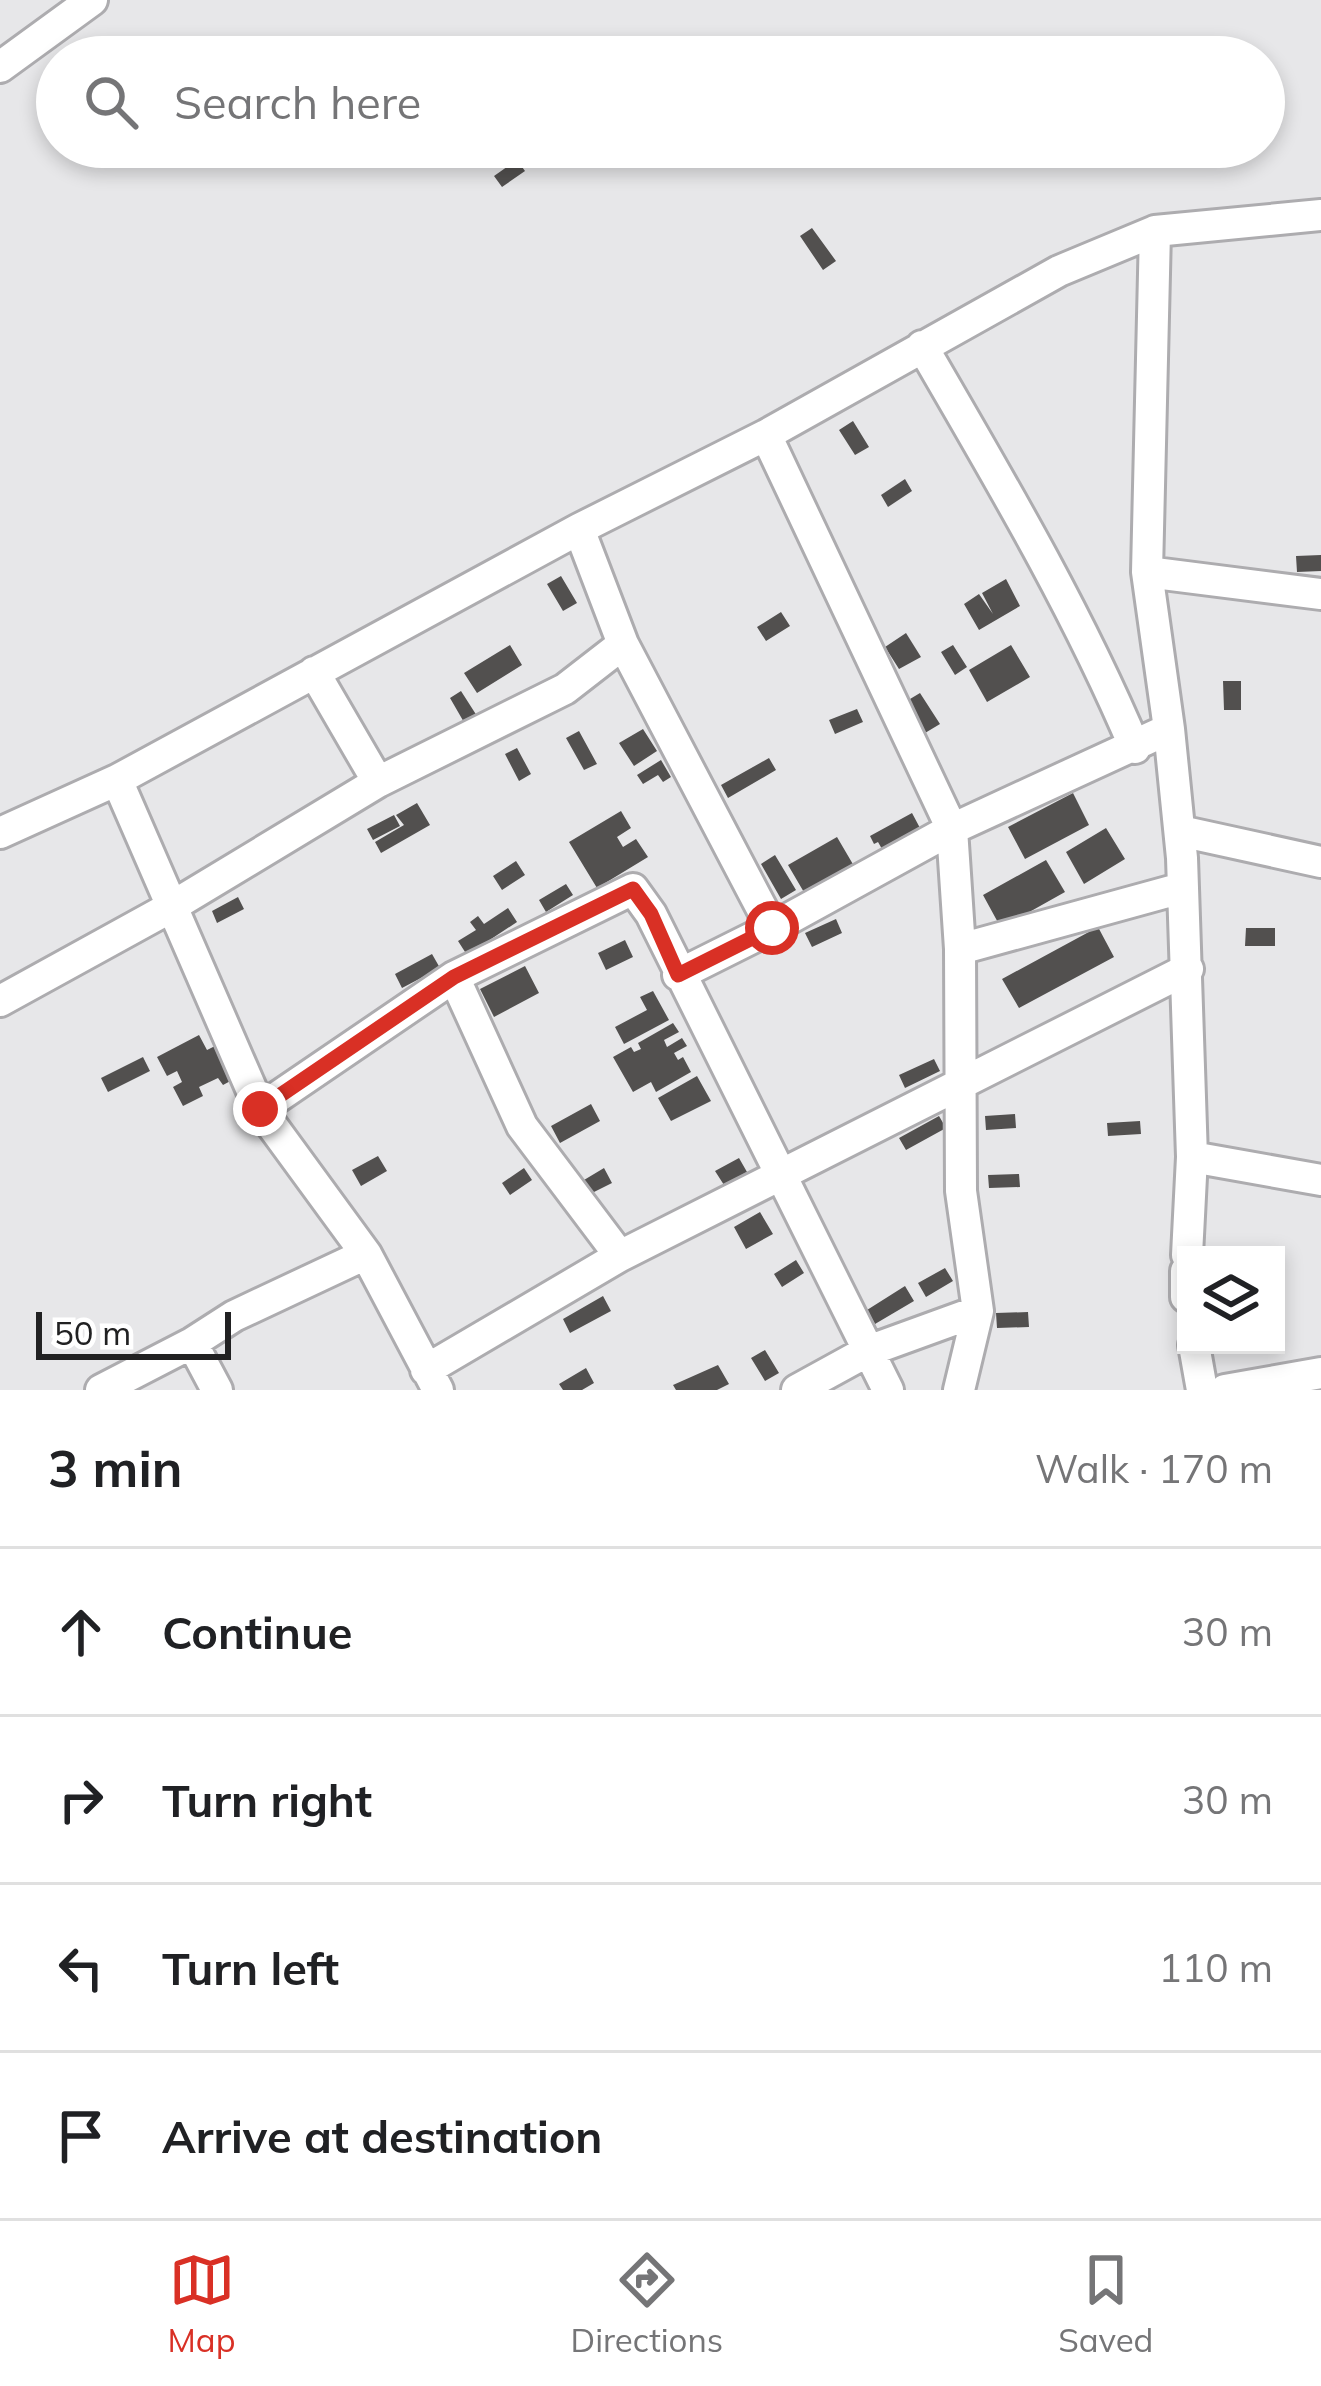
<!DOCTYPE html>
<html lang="en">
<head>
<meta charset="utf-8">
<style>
	body { margin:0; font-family:Mulish,sans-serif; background:#f2f2f2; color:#202124 }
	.controls { position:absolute; right:36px; bottom:36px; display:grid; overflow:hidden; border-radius:0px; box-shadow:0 6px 18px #0003 }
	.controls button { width:108px; height:108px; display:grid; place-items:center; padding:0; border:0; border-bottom:3px solid #e0e0e0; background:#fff; color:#202124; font:60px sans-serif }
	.scale { position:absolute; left:36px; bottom:30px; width:195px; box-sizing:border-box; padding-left:12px; border:6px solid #212122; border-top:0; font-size:33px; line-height:42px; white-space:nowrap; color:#212122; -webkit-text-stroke:9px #fff; paint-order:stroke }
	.stop { position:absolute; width:36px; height:36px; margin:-27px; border:9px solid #d93025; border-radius:50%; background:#fff }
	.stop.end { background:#d93025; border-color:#fff; box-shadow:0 3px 12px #0008 }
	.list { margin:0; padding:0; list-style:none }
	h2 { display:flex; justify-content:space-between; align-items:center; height:156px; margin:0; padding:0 48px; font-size:51px }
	h2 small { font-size:39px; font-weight:400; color:#757577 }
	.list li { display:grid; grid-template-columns:78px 1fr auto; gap:36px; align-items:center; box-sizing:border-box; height:168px; padding:0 48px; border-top:3px solid #e0e0e0 }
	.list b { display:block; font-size:45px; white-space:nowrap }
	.list em { font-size:39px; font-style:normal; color:#757577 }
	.icon { flex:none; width:66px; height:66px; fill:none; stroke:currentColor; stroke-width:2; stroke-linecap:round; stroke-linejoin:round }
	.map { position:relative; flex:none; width:1321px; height:1390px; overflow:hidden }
	.search { position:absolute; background:#fff; box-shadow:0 6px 18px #0003; left:36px; right:36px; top:36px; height:132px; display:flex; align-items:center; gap:30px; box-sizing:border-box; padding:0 42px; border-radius:66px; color:#757577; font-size:45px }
	.sheet { height:828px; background:#fff }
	nav { display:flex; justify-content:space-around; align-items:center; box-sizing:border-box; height:168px; border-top:3px solid #e0e0e0; background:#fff; font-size:33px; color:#757577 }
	nav a { display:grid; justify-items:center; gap:6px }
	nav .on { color:#d93025 }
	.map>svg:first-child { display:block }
	.building { fill:#52504f }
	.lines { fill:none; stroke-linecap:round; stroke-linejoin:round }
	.minor-casing { stroke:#adacaf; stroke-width:36 }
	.minor { stroke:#fff; stroke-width:30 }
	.route { stroke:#d93025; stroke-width:15 }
</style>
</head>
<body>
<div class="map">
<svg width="1321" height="1390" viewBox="0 0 1321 1390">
	<rect width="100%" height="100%" fill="#e7e7e9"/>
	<!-- building -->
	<path class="building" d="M517 160 525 171 502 187 494 176Z
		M812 228 836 261 823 270 800 236Z
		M853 421 869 447 855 455 839 430Z
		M905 479 912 491 888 507 881 495Z
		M1321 555V571L1297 572 1296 556Z
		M561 576 577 603 563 611 547 584Z
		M1006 579 1020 606 979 630 964 604 979 594 993 614 982 593Z
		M781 612 790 626 766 641 757 627Z
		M906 633 921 657 899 669 885 647Z
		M510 645 522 665 477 693 464 673Z
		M953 645 967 667 955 675 941 652Z
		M1011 645 1030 677 987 702 969 670Z
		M1223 681H1241V710H1224Z
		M461 691 477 716 465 724 450 698Z
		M920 693 940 724 920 736 900 705Z
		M857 709 863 722 835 734 829 720Z
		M643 729 657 751 634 766 619 743Z
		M579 731 597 764 584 770 566 738Z
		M517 748 531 774 519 781 505 754Z
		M769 758 776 770 728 798 721 785Z
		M661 760 671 777 663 782 658 775 643 784 637 775Z
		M1073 793 1089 825 1025 859 1008 827Z
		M417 803 430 825 381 853 375 842 404 825 396 815Z
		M621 811 631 828 617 837 623 847 636 839 648 857 597 888 569 842Z
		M912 813 920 828 882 849 878 842 874 844 870 836Z
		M394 815 400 826 373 840 367 829Z
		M1106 828 1125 859 1084 884 1066 852Z
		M837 837 854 866 805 894 788 865Z
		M775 855 796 890 781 899 761 864Z
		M1046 860 1065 892 1001 928 983 895Z
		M516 861 525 875 502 890 493 876Z
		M566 884 573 895 546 912 539 900Z
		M238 897 244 909 217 923 212 911Z
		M508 908 517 922 467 955 458 941 476 930 470 922 478 916 484 924Z
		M836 919 842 933 812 947 805 933Z
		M1098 927 1114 957 1019 1008 1002 979Z
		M1246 928H1275V946H1245Z
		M625 940 633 957 606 970 598 953Z
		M432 954 440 968 402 988 395 974Z
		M525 966 539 993 494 1017 480 989Z
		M653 991 669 1020 624 1044 615 1027 647 1010 640 997Z
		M673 1023 679 1032 664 1040 667 1047 682 1038 687 1046 674 1053 678 1060 683 1057 691 1072 656 1092 651 1082 633 1092 613 1057 631 1047 634 1052 641 1049 638 1043Z
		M199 1035 207 1050 217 1045 236 1078 223 1085 218 1078 199 1087 203 1096 183 1106 173 1087 182 1082 177 1071 167 1076 157 1057Z
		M143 1057 150 1071 108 1092 101 1078Z
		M934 1059 940 1071 905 1088 899 1075Z
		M697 1076 711 1101 671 1121 658 1098Z
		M591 1104 600 1121 560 1143 551 1126Z
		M1015 1114 1016 1128 986 1130 985 1116Z
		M939 1116 946 1128 906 1150 899 1138Z
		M1140 1121 1141 1134 1108 1136 1107 1123Z
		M378 1156 387 1171 361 1186 352 1170Z
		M739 1158 747 1172 724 1185 715 1171Z
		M524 1168 532 1180 510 1195 502 1183Z
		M604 1168 612 1183 586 1196 579 1183Z
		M1019 1174 1020 1187 989 1188 988 1175Z
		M760 1212 773 1234 746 1249 734 1227Z
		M796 1260 804 1273 782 1287 774 1274Z
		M945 1268 953 1281 926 1297 918 1283Z
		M905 1286 914 1301 875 1324 867 1310Z
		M603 1296 611 1311 570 1333 563 1319Z
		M1028 1312 1029 1327 997 1328 996 1313Z
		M765 1350 779 1373 765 1381 751 1358Z
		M718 1365 729 1384 717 1390H676L673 1385Z
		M586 1368 594 1383 582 1390H563L559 1384Z"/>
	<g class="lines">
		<!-- minor casing -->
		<g class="minor-casing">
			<path id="minor" d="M0 67 92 0
				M1155 231 1147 572 1169 729 1182 858 1192 1157 1187 1255
				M922 346C998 477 1076 608 1135 748
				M766 435 952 829 960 949 961 1191 978 1311 959 1390
				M579 529 623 644 772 928
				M1147 572 1321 594
				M314 672 378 782
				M117 780 260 1109 366 1254 438 1390
				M1180 831 1321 862
				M0 833 117 780 579 529 766 435 1059 271 1155 231 1321 215
				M960 949 1182 888
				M678 975 772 928 952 829 1169 729
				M454 977 522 1126 620 1256
				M0 1001 171 907 378 782 565 689 623 644
				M260 1109 454 977 633 889 651 914 888 1390
				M1192 1157 1321 1180
				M1186 1271V1297
				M192 1343 217 1390
				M1194 1345 1202 1390
				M426 1370 620 1256 1188 969
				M101 1390 192 1343 234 1316 366 1254
				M797 1390 868 1351 978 1311
				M1225 1390 1321 1373"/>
		</g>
		<!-- minor -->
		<use href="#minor" class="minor"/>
	</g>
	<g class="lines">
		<!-- route -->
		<path class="route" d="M260 1109 454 977 633 889 651 914 678 975 772 928"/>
	</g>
</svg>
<div class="controls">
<button><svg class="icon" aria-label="layers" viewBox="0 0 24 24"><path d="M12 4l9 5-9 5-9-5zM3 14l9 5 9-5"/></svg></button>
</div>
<div class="scale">50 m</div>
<div class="stop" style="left:772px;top:928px"></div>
<div class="stop end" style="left:260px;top:1109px"></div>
<div class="search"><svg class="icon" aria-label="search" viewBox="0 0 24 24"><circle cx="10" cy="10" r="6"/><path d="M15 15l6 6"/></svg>Search here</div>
</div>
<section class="sheet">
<h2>3 min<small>Walk · 170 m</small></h2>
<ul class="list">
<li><svg class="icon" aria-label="ahead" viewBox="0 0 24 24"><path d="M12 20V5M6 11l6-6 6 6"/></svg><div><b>Continue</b></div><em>30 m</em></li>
<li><svg class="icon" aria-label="right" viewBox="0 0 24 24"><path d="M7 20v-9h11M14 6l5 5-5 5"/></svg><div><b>Turn right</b></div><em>30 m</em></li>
<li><svg class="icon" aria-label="left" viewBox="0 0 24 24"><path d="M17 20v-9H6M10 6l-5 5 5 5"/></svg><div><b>Turn left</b></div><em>110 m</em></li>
<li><svg class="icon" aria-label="arrive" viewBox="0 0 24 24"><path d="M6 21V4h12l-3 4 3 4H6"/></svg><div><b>Arrive at destination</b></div></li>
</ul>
</section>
<nav>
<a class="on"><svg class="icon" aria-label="map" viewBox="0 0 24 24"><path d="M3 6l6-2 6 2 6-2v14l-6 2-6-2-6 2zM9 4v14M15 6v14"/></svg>Map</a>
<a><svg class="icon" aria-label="directions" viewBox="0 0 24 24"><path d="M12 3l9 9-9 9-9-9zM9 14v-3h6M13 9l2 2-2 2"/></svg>Directions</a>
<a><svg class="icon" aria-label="saved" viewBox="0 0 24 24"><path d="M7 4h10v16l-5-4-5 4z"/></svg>Saved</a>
</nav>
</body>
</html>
